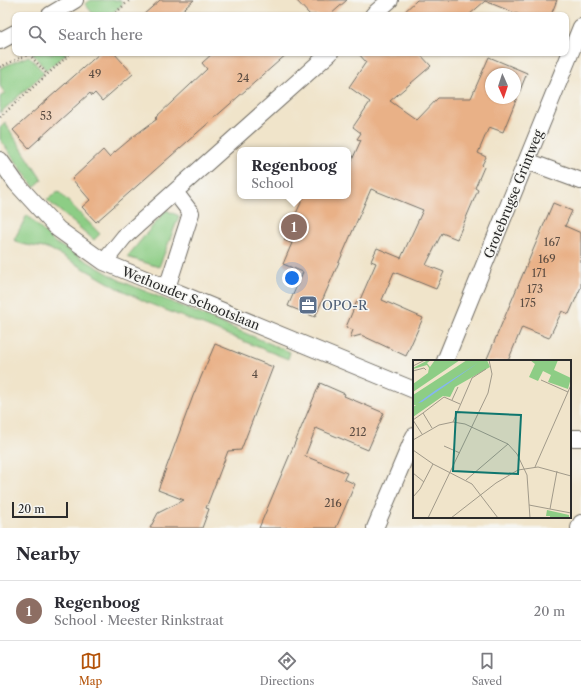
<!DOCTYPE html>
<html lang="en">
<head>
<meta charset="utf-8">
<style>
	body { margin:0; font-family:"Libre Caslon Text",serif; background:#f2f2f3; color:#2b2b33 }
	.compass { position:absolute; left:485px; top:68px; width:36px; height:36px; border-radius:50%; background:#fff; box-shadow:0 1px 3px #0004; rotate:177deg }
	.scale { position:absolute; left:12px; bottom:10px; width:56px; box-sizing:border-box; padding-left:4px; border:2px solid #2b2b2b; border-top:0; font-size:11px; line-height:14px; white-space:nowrap; color:#2b2b2b; -webkit-text-stroke:3px #f6f6f2; paint-order:stroke }
	.you { position:absolute; left:292px; top:278px; width:14px; height:14px; margin:-10px; border:3px solid #fff; border-radius:50%; background:#1a73e8; box-shadow:0 0 0 6px #1a73e833 }
	.badge { display:grid; place-items:center; width:26px; height:26px; border-radius:50%; background:#b45309; color:#fff; font-size:13px; font-weight:700 }
	.pin { position:absolute; translate:-50% -50%; border:2px solid #fff; box-shadow:0 1px 4px #0006 }
	.popup { position:absolute; left:237px; top:147px; width:114px; height:52px; box-sizing:border-box; display:grid; place-content:center; border-radius:8px; background:#fff; filter:drop-shadow(0 1px 3px #0005); font-size:13px; white-space:nowrap; color:#7c7c81 }
	.popup b { font-size:15px; color:#2b2b33 }
	.popup::after { content:''; position:absolute; left:50%; top:100%; margin-left:-8px; border:8px solid transparent; border-top-color:#fff }
	.list { margin:0; padding:0; list-style:none }
	h2 { display:flex; justify-content:space-between; align-items:center; height:52px; margin:0; padding:0 16px; font-size:17px }
	h2 small { font-size:13px; font-weight:400; color:#7c7c81 }
	.list li { display:grid; grid-template-columns:26px 1fr auto; gap:12px; align-items:center; box-sizing:border-box; height:60px; padding:0 16px; border-top:1px solid #e1e1e2 }
	.list b { display:block; font-size:15px; white-space:nowrap }
	.list p { margin:0; font-size:13px; white-space:nowrap; color:#7c7c81 }
	.list em { font-size:13px; font-style:normal; color:#7c7c81 }
	.icon { flex:none; width:22px; height:22px; fill:none; stroke:currentColor; stroke-width:2; stroke-linecap:round; stroke-linejoin:round }
	.map { position:relative; flex:none; width:581px; height:528px; overflow:hidden }
	.search { position:absolute; background:#fff; box-shadow:0 1px 3px #0004; left:12px; right:12px; top:12px; height:44px; display:flex; align-items:center; gap:10px; box-sizing:border-box; padding:0 14px; border-radius:8px; color:#7c7c81; font-size:15px }
	.sheet { height:112px; background:#fff }
	nav { display:flex; justify-content:space-around; align-items:center; box-sizing:border-box; height:56px; border-top:1px solid #e1e1e2; background:#fff; font-size:11px; color:#7c7c81 }
	nav a { display:grid; justify-items:center; gap:2px }
	nav .on { color:#b45309 }
	.map>svg:first-child { display:block }
	.green { fill:#8dcd85; stroke:#5c7c58 }
	.building { fill:#e9b187; fill-rule:evenodd }
	.lines { fill:none; stroke-linecap:round; stroke-linejoin:round }
	.street-casing { stroke:#706c63; stroke-width:18 }
	.path { stroke:#706c63; stroke-width:2.5; stroke-dasharray:1 3; stroke-linecap:butt }
	.street { stroke:#fff; stroke-width:16 }
	.labels { text-anchor:middle; dominant-baseline:central; stroke-width:3; stroke-linejoin:round; paint-order:stroke }
	.number-label { font-size:11px; fill:#5a4c42 }
	.street-label { font-size:13px; fill:#2b2b2b; stroke:#f6f6f2 }
	.service-label { font-size:13px; fill:#4e5e75; stroke:#f6f6f2; text-anchor:start }
	.inset-road { fill:none; stroke:#a19a8a; stroke-width:1 }
	.view { fill:#0f766e; fill-opacity:0.15; stroke:#0f766e; stroke-width:2 }
	.inset-edge { fill:none; stroke:#2b2b2b; stroke-width:2 }
</style>
</head>
<body>
<div class="map">
<svg width="581" height="528" viewBox="0 0 581 528">
	<rect width="100%" height="100%" fill="#f6f6f2"/>
	<filter id="ink" filterUnits="userSpaceOnUse"><feTurbulence type="fractalNoise" baseFrequency=".025" numOctaves="2"/><feDisplacementMap in="SourceGraphic" scale="8" xChannelSelector="R" yChannelSelector="G"/><feConvolveMatrix kernelMatrix="1 2 1 2 8 2 1 2 1" color-interpolation-filters="sRGB"/></filter>
	<filter id="wash" filterUnits="userSpaceOnUse"><feTurbulence type="fractalNoise" baseFrequency=".012" numOctaves="4" result="noise"/><feDisplacementMap in="SourceGraphic" scale="16" xChannelSelector="R" yChannelSelector="G"/><feGaussianBlur stdDeviation="0.9" result="paint"/><feColorMatrix in="noise" values="0 0 0 0 0 0 0 0 0 0 0 0 0 0 0 0 0 1.4 0 .05"/><feComposite in="paint" operator="in"/></filter>
	<g filter="url(#wash)">
		<rect width="100%" height="100%" fill="#f0e4ca"/>
		<!-- green -->
		<path class="green" d="M90 0H120L123 4 110 15H94L85 4Z
			M32 53H67L46 70Z
			M29 56 44 73 0 113V97L5 93 0 86V68Z
			M5 123 42 180 34 187 0 139V128Z
			M58 191 100 234 94 240 47 200Z
			M166 210 179 216 159 267 127 257Z
			M27 215 54 242 121 281 290 352 288 359 148 303 116 287 50 249 21 244 14 240Z"/>
		<g id="blocks">
			<!-- building -->
			<path class="building" d="M160 0H194L177 15H143Z
				M296 0H347L330 15H310Z
				M417 0H557L551 15H520L485 1 469 15H401Z
				M100 53H114L133 74 102 101 95 93 92 96 90 93 29 148 13 130Z
				M213 53H288L96 222 82 207 90 200 72 179 103 150 109 157 134 136 157 119 155 118 207 69 202 63Z
				M358 53H419L431 66 390 101 417 120 438 98H471L489 57 527 73 503 132 489 127 478 153 486 157 482 165 484 167 475 188 478 190 457 239 442 233 426 265 444 272 436 289 394 272 382 300 423 318 406 356 361 335 350 338 353 330 346 327 357 301 359 302 376 263 371 261 377 248 401 258 423 210 371 189 315 317 288 306 303 272 283 264 292 243 284 240 304 196H348V169L361 140 357 139 361 133 353 127 370 102 349 87 366 62ZM491 74H515V98H491Z
				M553 203 572 211 565 226 581 233V287L569 314 562 311 549 338 522 327 508 361H486Z
				M215 344 273 367 241 450 228 451 206 508 209 509 202 528H150L158 513 184 500 158 490 193 396Z
				M320 383 345 394 344 396 384 413 368 450 316 428 305 456 347 473 344 479 355 484 347 503 336 528H259Z"/>
		</g>
	</g>
	<g filter="url(#ink)">
		<use href="#blocks" fill-opacity="0" stroke="#706c63" stroke-width="1"/>
		<g class="lines">
			<!-- street casing -->
			<g class="street-casing">
				<path id="street" d="M50 15 75 0
					M373 15 390 0
					M0 41 15 33
					M0 160 16 183 58 229 104 262 414 390
					M527 161 581 181
					M104 262 124 237 330 53
					M167 288 191 213 175 192
					M445 361 581 27
					M570 438H581
					M375 528 414 436
					M579 528 581 523"/>
			</g>
			<!-- path -->
			<path class="path" d="M113 15 130 0
				M0 67 29 54 47 74
				M0 117 71 53"/>
			<!-- street -->
			<use href="#street" class="street"/>
		</g>
	</g>
	<!-- icons -->
	<defs>
		<g id="office-square" transform="scale(1)"><rect x="-9" y="-9" width="18" height="18" rx="4" fill="#5c6f8a" stroke="#f6f6f2"/><path d="M-6-3h4V-5.5h4V-3h4V5H-6ZM-1-4.5V-3h2v-1.5ZM-6 0V1H6V0Z" fill="#fff"/></g>
	</defs>
	<g fill-rule="evenodd">
		<use href="#office-square" x="308" y="305"/>
	</g>
	<g class="labels">
		<!-- number labels -->
		<g class="number-label">
			<text x="95" y="74">49</text>
			<text x="243" y="78">24</text>
			<text x="46" y="116">53</text>
			<text x="552" y="242">167</text>
			<text x="547" y="259">169</text>
			<text x="539" y="273">171</text>
			<text x="535" y="289">173</text>
			<text x="528" y="303">175</text>
			<text x="255" y="374">4</text>
			<text x="358" y="432">212</text>
			<text x="333" y="503">216</text>
		</g>
		<!-- street labels -->
		<g class="street-label">
			<text transform="translate(513 194) rotate(-68)">Grotebrugse Grintweg</text>
			<text transform="translate(191 298) rotate(22)">Wethouder Schootslaan</text>
		</g>
		<!-- service labels -->
		<g class="service-label">
			<text x="322" y="305">OPO-R</text>
		</g>
	</g>
	<!-- overview -->
	<g transform="translate(413 360)">
		<rect width="158" height="158" fill="#f0e4ca"/>
		<path d="M15 0H18L14 3 17 7 22 0H47L0 32V24L15 13 16 8 14 5 0 9V8ZM54 0H74L77 7 42 27 37 37 30 36 0 57V47L3 45H0V35ZM117 0H145L141 10 158 18 155 29 135 22 138 15 130 11 125 21 116 17 122 4ZM134 150 156 155V158H137V156H133Z" fill="#8dcd85"/>
		<path d="M65 3 9 42 5 43 23 30Z" fill="#85b6f1"/>
		<path class="inset-road" d="M0 6 12 0M0 11 11 8 13 10M128 20 155 32M39 40 45 27M0 60 9 74M0 60 10 53M40 62 59 18 73 9M19 68 10 53 31 37 47 44M0 80 26 65 40 62 52 64 95 84 104 94 114 115 117 158M31 86 47 93M0 90 20 104 59 124 85 158M122 107 158 25M0 113 11 122M53 120 95 84M0 137 7 129 20 104M116 145 158 153M137 149 144 111M15 158 75 33 79 14 76 0M38 158 83 123 105 110 125 107 158 116"/>
		<path class="view" d="M43 52 108 55 105 114 40 111Z"/>
		<rect width="158" height="158" class="inset-edge"/>
	</g>
</svg>
<svg class="compass" viewBox="-18 -18 36 36"><path d="M0-13l5 13h-10z" fill="#e53935"/><path d="M0 13l5-13h-10z" fill="#7c7c81"/></svg>
<div class="scale">20 m</div>
<div class="you"></div>
<div class="pin badge" style="left:294px;top:227px;background:#8d6e63">1</div>
<div class="popup"><b>Regenboog</b>School</div>
<div class="search"><svg class="icon" aria-label="search" viewBox="0 0 24 24"><circle cx="10" cy="10" r="6"/><path d="M15 15l6 6"/></svg>Search here</div>
</div>
<section class="sheet">
<h2>Nearby<small></small></h2>
<ul class="list">
<li><span class="badge" style="background:#8d6e63">1</span><div><b>Regenboog</b><p>School · Meester Rinkstraat</p></div><em>20 m</em></li>
</ul>
</section>
<nav>
<a class="on"><svg class="icon" aria-label="map" viewBox="0 0 24 24"><path d="M3 6l6-2 6 2 6-2v14l-6 2-6-2-6 2zM9 4v14M15 6v14"/></svg>Map</a>
<a><svg class="icon" aria-label="directions" viewBox="0 0 24 24"><path d="M12 3l9 9-9 9-9-9zM9 14v-3h6M13 9l2 2-2 2"/></svg>Directions</a>
<a><svg class="icon" aria-label="saved" viewBox="0 0 24 24"><path d="M7 4h10v16l-5-4-5 4z"/></svg>Saved</a>
</nav>
</body>
</html>
